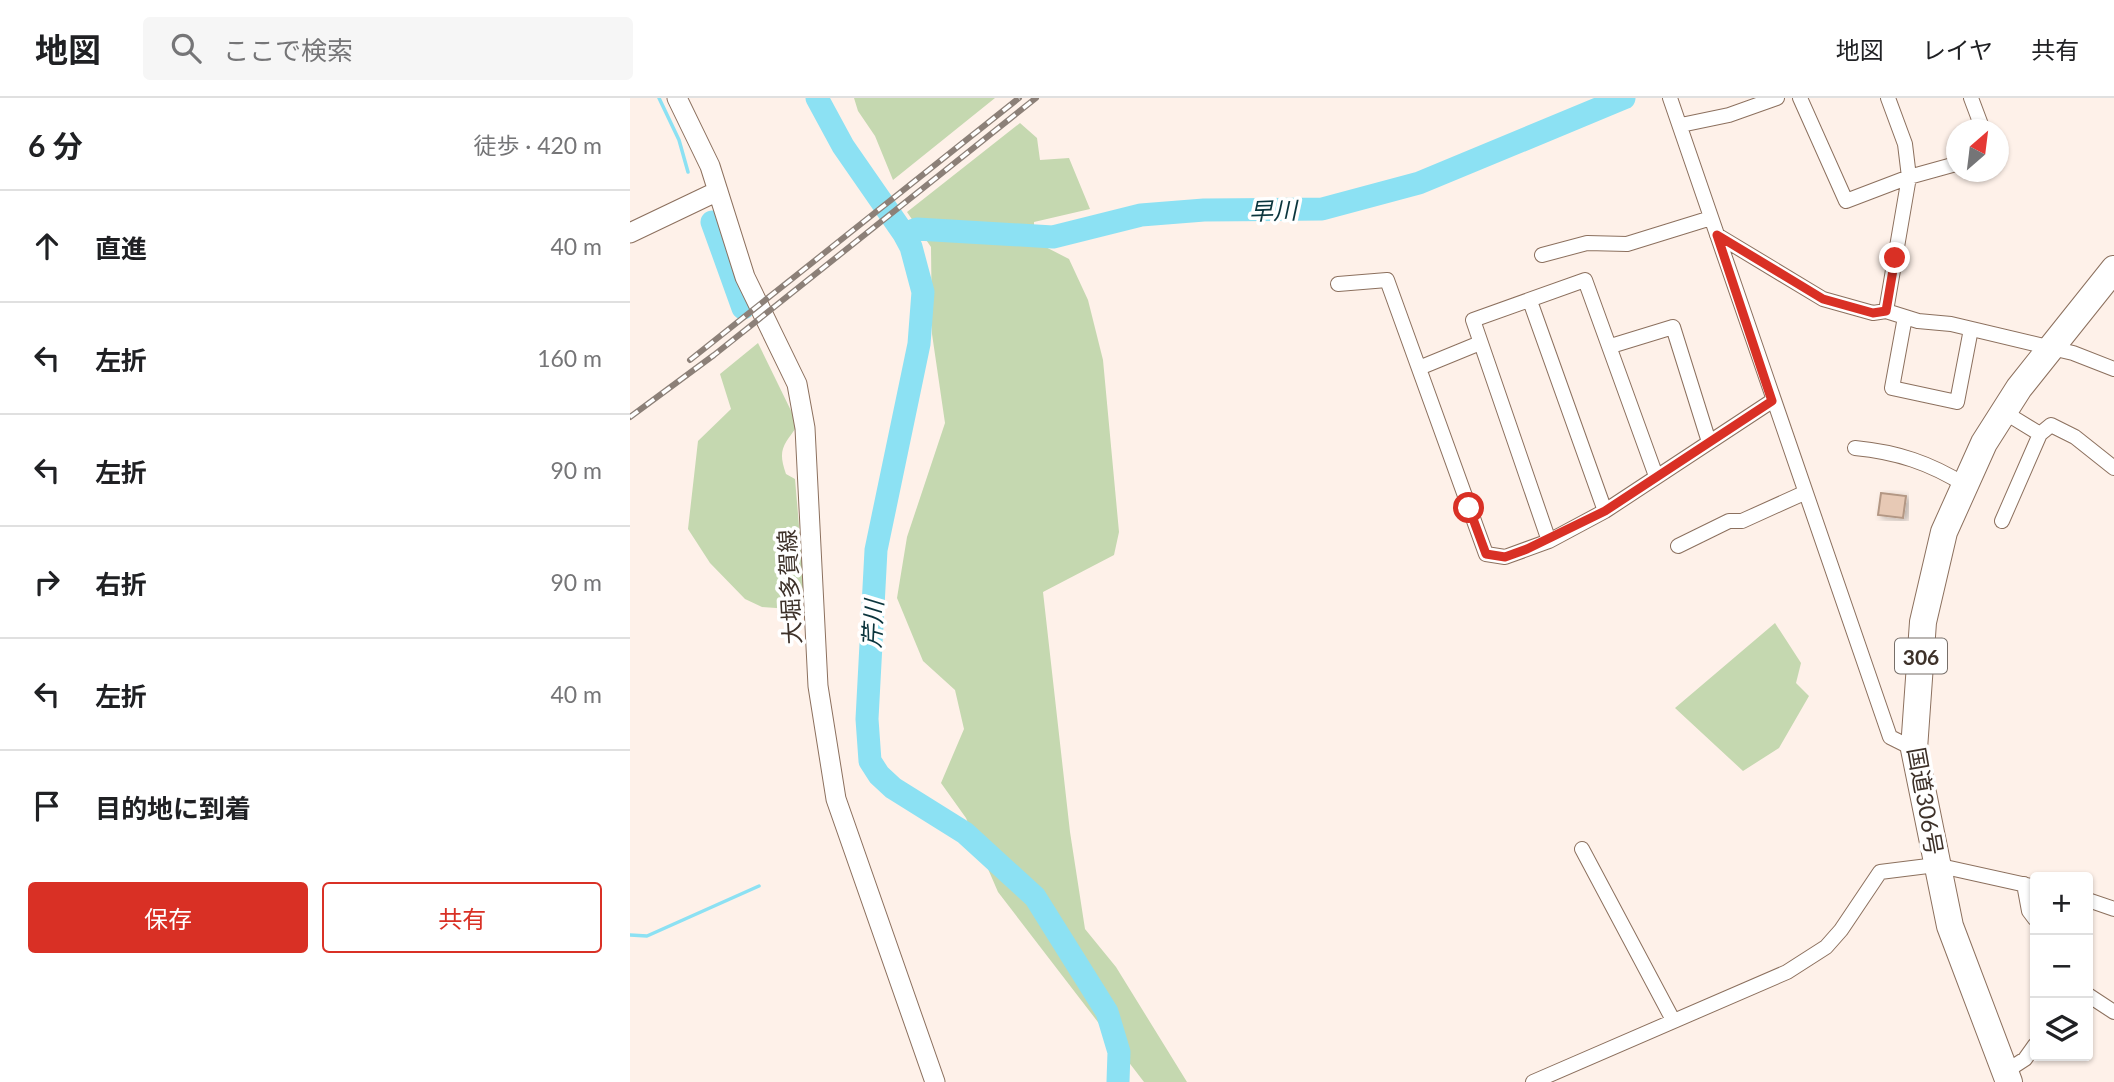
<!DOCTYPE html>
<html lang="ja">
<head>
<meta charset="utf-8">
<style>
	body { margin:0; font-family:Lato,"Noto Sans JP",sans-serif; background:#f6f6f6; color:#202124 }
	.controls { position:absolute; right:21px; bottom:21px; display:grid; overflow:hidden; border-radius:7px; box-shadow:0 2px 5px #0004 }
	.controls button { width:63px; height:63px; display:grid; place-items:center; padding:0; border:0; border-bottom:2px solid #e0e0e0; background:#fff; color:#202124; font:35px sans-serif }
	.compass { position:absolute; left:1316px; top:21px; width:63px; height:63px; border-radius:50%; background:#fff; box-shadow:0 2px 5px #0004; rotate:28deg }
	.stop { position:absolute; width:21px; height:21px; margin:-16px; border:5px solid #d93025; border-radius:50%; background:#fff }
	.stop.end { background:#d93025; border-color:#fff; box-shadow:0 2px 7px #0008 }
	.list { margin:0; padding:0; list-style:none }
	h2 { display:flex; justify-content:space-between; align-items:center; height:91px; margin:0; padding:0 28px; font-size:30px }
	h2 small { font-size:23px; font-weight:400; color:#757577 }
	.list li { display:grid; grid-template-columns:46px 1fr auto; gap:21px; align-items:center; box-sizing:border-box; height:112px; padding:0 28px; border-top:2px solid #e0e0e0 }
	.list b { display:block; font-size:26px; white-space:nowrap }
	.list em { font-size:23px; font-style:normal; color:#757577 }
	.actions { display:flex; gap:14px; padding:21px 28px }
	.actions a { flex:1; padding:16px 0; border:2px solid #d93025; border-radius:7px; text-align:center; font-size:24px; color:#d93025 }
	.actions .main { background:#d93025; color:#fff }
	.icon { flex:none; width:38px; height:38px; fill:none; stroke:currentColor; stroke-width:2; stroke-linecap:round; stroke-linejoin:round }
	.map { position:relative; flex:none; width:1484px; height:984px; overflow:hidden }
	header { display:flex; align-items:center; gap:42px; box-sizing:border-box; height:98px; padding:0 35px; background:#fff; border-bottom:2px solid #e0e0e0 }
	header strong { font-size:33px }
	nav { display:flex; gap:38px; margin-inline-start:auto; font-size:24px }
	.search { width:490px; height:63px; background:#f6f6f6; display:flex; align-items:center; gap:18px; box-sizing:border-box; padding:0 24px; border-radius:7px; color:#757577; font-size:26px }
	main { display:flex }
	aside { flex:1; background:#fff }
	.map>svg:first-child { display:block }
	.green { fill:#c5d8b0 }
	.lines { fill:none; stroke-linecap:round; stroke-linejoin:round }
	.stream { stroke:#8ce1f3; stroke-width:3.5 }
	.river { stroke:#8ce1f3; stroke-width:23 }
	.building { fill:#e7c9b5; stroke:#b39784; stroke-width:2; filter:url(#shadow) }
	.street-casing { stroke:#8c705e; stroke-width:16 }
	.secondary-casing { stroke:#8c705e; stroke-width:21 }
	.highway-casing { stroke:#8c705e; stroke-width:28 }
	.street { stroke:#fff; stroke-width:14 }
	.secondary { stroke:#fff; stroke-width:19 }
	.highway { stroke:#fff; stroke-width:26 }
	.rail-casing { stroke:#8c8078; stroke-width:6 }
	.rail { stroke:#fff; stroke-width:3.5; stroke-dasharray:10; stroke-linecap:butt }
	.route { stroke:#d93025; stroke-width:9 }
	.labels { text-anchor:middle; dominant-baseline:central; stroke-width:7; stroke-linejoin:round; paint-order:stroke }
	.shield { fill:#fff; stroke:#776f69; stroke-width:2 }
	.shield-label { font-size:21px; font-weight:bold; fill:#3d3129 }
	.street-label { font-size:23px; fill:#3d3129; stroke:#fff }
	.water-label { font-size:24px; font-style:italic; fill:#0b353d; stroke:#fff }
</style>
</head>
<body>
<header>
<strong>地図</strong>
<div class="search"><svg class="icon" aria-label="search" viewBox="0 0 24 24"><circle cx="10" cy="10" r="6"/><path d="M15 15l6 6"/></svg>ここで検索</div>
<nav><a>地図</a><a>レイヤ</a><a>共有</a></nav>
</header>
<main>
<aside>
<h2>6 分<small>徒歩 · 420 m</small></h2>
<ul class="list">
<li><svg class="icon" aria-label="ahead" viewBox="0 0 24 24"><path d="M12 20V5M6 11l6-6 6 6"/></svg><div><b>直進</b></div><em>40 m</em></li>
<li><svg class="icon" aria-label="left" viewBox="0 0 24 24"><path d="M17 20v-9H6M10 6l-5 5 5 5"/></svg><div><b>左折</b></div><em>160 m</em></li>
<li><svg class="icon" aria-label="left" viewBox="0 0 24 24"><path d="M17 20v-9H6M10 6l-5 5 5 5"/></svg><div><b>左折</b></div><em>90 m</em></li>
<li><svg class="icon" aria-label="right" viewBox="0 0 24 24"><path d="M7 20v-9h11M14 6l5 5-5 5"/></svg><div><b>右折</b></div><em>90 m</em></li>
<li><svg class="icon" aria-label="left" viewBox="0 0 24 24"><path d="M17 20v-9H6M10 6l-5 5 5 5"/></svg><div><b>左折</b></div><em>40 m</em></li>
<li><svg class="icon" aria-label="arrive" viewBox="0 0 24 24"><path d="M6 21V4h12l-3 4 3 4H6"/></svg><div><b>目的地に到着</b></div></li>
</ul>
<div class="actions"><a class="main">保存</a><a>共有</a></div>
</aside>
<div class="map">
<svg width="1484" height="984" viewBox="0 0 1484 984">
	<defs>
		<filter id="shadow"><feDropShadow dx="4" dy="2.5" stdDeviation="3.5" flood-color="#0004"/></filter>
	</defs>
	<rect width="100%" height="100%" fill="#fef1e9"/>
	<!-- green -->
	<path class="green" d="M224 0H365L263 82 245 38 228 13Z
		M390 25 407 40 410 62 439 60 460 111 404 124V143L439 161 458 202 473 262 489 434 484 457 413 494 440 734 455 831 486 869 557 984H514L368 794 336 720 311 685 334 631 325 592 293 563 267 500 277 439 315 325 302 236 301 149 277 114Z
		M128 245 168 327C154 347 147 351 156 376L165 381 175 498 170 507 160 511 132 509 115 501 80 465 58 431 68 343 101 311 90 276Z
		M1145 525 1171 565 1166 585 1179 598 1149 650 1113 673 1045 610Z"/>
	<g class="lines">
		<!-- stream -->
		<path class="stream" d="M29 0 49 42 58 74
			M0 837 17 838 129 788"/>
		<!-- river -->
		<path class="river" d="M187 0 213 48 274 136 281 149 293 194 289 246 246 452 237 621 240 663 249 677 263 690 335 735 405 799 477 914 489 954 488 984
			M82 124 113 210
			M274 136 287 131 423 139 511 117 574 112 692 111 789 85 994 0"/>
	</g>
	<!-- building -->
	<path class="building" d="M1251 395 1276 398 1273 420 1248 417Z"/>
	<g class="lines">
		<!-- street casing -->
		<g class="street-casing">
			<path id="street" d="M1040 0 1260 639 1284 651
				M1170 0 1216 103 1279 79 1326 66
				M1341 0 1353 32
				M1051 27 1099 17 1147 0
				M1087 137 1193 201 1243 215 1256 213 1288 223 1321 226 1443 255 1484 271
				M912 157 957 145 997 146 1081 120
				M708 186 757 182 856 456 875 459 919 443 975 413 1142 303
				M900 203 975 413
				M1256 213 1279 79 1275 46 1258 0
				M1275 219 1262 290 1327 304 1341 231
				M981 248 1043 229 1079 344
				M789 270 850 245
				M1374 314 1410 336 1421 327 1445 339 1484 370
				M1225 350C1267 354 1300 365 1335 387
				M1372 423 1410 336
				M919 443 843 222 955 182 1026 378
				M1048 448 1099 423H1112L1174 395
				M952 751 1043 922
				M1394 786 1399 813 1405 821
				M1458 802 1484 811
				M1458 897 1484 914
				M1375 974 1395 961 1405 947
				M903 984 1157 874 1196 849 1211 832 1250 774 1306 767 1405 789"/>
		</g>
		<!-- secondary casing -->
		<g class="secondary-casing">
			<path id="secondary" d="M47 0 80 68 115 179 167 286 175 330 188 588 206 701 305 984
				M0 135 88 93"/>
		</g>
		<!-- highway casing -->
		<g class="highway-casing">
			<path id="highway" d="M1379 984 1320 828 1284 651 1293 524 1314 434 1354 345 1389 290 1484 171"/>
		</g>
		<!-- street -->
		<use href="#street" class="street"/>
		<!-- secondary -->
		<use href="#secondary" class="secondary"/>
		<!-- highway -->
		<use href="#highway" class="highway"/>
		<!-- rail casing -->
		<g class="rail-casing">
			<path id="rail" d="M60 262 389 0
				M0 319 84 257 406 0"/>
		</g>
		<!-- rail -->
		<use href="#rail" class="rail"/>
	</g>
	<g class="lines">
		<!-- route -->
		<path class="route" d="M839 410 856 456 875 459 897 451 975 413 1142 303 1087 137 1193 201 1243 215 1256 213 1265 160"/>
	</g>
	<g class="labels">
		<!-- shield labels -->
		<rect class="shield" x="1265" y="540.5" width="52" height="35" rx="5"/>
		<g class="shield-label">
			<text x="1291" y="558">306</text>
		</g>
		<!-- street labels -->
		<g class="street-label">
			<text transform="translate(159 489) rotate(-93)">大堀多賀線</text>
			<text transform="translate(1296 703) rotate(80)">国道306号</text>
		</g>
		<!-- water labels -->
		<g class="water-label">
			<text transform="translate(643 112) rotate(-2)">早川</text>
			<text transform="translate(242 526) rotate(-87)">芹川</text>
		</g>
	</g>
</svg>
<div class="controls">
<button>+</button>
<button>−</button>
<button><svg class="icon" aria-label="layers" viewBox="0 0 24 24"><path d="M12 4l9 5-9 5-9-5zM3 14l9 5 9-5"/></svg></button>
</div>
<svg class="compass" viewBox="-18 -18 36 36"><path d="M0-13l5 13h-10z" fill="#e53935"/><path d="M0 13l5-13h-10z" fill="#757577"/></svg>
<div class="stop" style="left:839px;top:410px"></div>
<div class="stop end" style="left:1265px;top:160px"></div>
</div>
</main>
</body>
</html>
